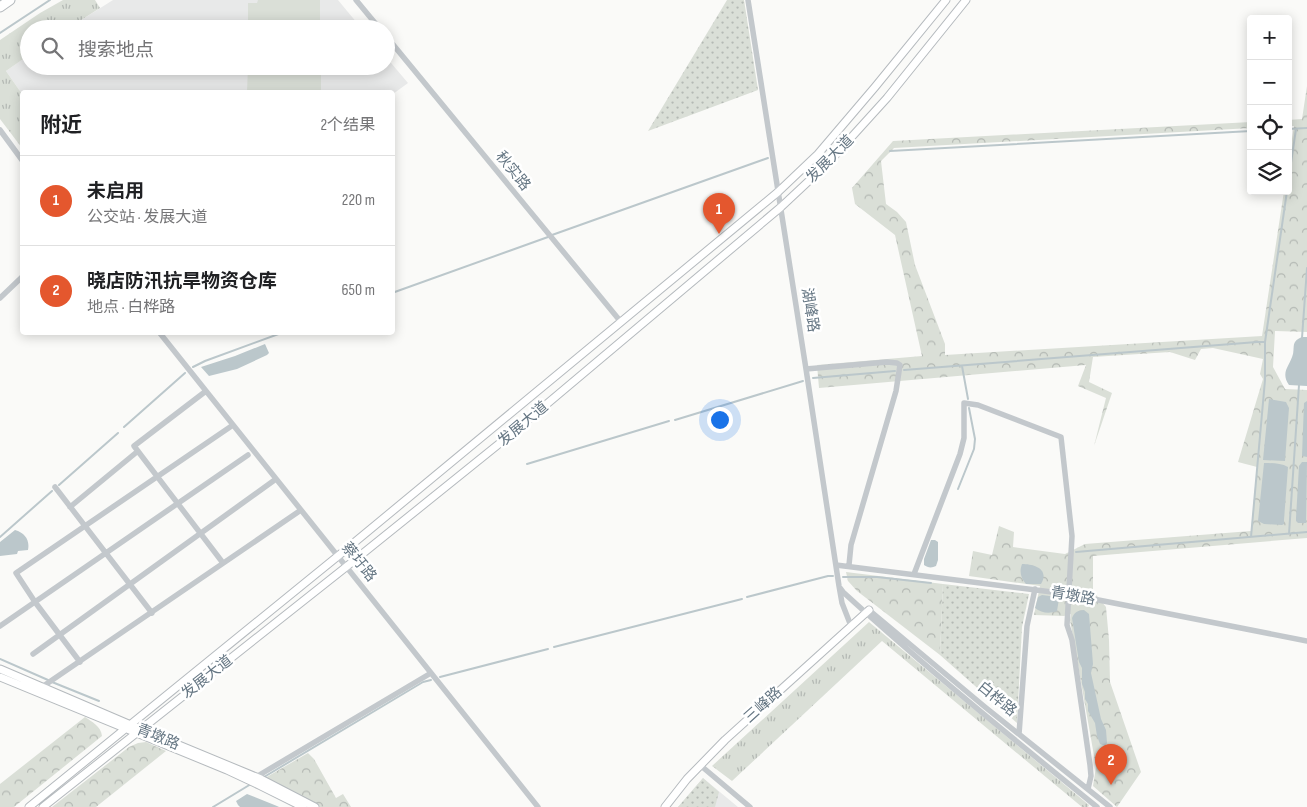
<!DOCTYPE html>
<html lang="zh">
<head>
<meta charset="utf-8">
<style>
	body { margin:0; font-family:"Sofia Sans Condensed","Noto Sans SC",sans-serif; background:#f2f2f2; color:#202124 }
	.controls { position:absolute; right:15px; top:15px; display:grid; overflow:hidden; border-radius:5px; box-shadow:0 2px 12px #0003 }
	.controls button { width:45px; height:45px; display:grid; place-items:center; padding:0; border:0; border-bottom:1px solid #e0e0e0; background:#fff; color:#202124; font:25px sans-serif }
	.you { position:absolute; left:719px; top:419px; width:18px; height:18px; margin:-12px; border:4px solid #fff; border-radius:50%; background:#1a73e8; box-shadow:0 0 0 8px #1a73e833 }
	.badge { display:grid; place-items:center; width:32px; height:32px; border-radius:50%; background:#e4572e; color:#fff; font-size:16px; font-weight:700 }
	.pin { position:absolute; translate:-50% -41px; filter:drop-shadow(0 1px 2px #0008) }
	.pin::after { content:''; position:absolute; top:26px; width:18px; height:15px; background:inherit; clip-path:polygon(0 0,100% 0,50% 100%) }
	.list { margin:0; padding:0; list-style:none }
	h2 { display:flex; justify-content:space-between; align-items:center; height:65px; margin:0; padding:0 20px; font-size:21px }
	h2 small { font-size:16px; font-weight:400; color:#757577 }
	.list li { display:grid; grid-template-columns:32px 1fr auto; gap:15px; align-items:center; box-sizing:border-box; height:90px; padding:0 20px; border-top:1px solid #e0e0e0 }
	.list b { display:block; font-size:19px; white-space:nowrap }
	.list p { margin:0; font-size:16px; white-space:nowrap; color:#757577 }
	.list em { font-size:16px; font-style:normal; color:#757577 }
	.icon { flex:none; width:28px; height:28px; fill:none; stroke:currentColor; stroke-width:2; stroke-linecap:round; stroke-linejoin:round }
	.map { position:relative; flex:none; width:1307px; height:807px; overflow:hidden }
	.search { position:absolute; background:#fff; box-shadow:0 2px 12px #0003; left:20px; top:20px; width:375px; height:55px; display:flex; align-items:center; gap:12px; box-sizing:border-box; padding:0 18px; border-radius:28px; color:#757577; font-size:19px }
	.panel { position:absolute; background:#fff; box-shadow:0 2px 12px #0003; left:20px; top:90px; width:375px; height:245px; border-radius:5px }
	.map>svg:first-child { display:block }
	.built { fill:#e8e9e9 }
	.grass { fill:url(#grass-tufts) }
	.forest { fill:url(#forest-crowns) }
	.park { fill:#dadfd7 }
	.garden { fill:url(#garden-dots) }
	.water { fill:#bbc7cb }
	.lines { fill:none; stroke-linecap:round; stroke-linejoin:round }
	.stream { stroke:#bbc7cb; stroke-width:2 }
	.major-casing { stroke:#b5babe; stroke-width:9 }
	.highway-casing { stroke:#b4b9bd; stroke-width:11 }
	.minor { stroke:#c3c8cc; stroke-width:5.5 }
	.major { stroke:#fff; stroke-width:7 }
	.highway { stroke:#fff; stroke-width:9 }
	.labels { text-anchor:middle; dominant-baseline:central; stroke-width:5; stroke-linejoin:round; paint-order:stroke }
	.street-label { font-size:15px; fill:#657683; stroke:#fff }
</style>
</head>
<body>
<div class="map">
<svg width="1307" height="807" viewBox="0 0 1307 807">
	<defs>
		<pattern id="grass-tufts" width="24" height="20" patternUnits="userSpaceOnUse" patternTransform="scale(1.25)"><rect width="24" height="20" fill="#dadfd7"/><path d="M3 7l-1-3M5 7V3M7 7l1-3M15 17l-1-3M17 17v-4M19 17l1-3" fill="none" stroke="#b4b9b4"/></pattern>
		<pattern id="forest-crowns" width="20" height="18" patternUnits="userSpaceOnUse" patternTransform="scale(1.25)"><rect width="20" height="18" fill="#dadfd7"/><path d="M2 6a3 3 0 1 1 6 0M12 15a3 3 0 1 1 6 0" fill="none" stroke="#b4b9b4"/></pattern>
		<pattern id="garden-dots" width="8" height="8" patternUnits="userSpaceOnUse" patternTransform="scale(1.25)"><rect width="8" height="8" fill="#dadfd7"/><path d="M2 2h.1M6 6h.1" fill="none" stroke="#b4b9b4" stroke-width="1.8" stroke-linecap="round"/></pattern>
	</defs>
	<rect width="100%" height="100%" fill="#fafaf8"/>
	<!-- built -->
	<path class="built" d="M113 0H338L362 29H67Z
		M29 55V66H386V57L408 83 393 94 392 92H22V94L6 71Z
		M703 778 738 807H678Z"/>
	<!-- grass -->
	<path class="grass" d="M63 0H95L100 8 67 29H29V55L6 71 22 94V148L0 119V40L40 13Z
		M869 622 1089 805 1088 807H1082L882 641 732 781 712 766Z"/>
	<!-- forest -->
	<path class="forest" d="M1307 86V332L1275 331 1273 367 1285 389 1307 390V538L1093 556V591L1106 607 1109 640 1110 682 1141 772 1117 807 1093 786 1096 767 1070 620 1071 614 1064 616 1034 615 1040 586 969 576 973 551 992 555 999 526 1014 532 1013 547 1065 554 1085 544 1251 531 1257 467 1238 462 1263 379 1260 374 1263 359 1213 348 1201 349 1195 360 1170 352 1093 357 1089 382 1112 393 1094 446 1106 398 1078 386 1086 365 819 388 817 365 922 356 895 235 855 204 852 188 893 141 1251 122V128L894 148 881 161 886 204 897 212 906 222 915 265 945 344V355L1262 336 1284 191H1288V164L1294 126H1288V120L1302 119Z
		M846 572 943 584 940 655 857 591 848 581Z
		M85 717C92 722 101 726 102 736L14 807H0V784Z
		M146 742 166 751 96 807H52L129 747 138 743Z
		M308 753 314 759 336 798 343 794 351 807H320L265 778Z"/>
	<!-- park -->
	<path class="park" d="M258 0H320V29H248V3H257Z
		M248 66H321V92H247Z"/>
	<!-- garden -->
	<path class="garden" d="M727 0H744L758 90 648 131Z
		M943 584 1029 594 1022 627 1017 723 940 655Z
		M703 778 719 792 715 807H678Z"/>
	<!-- water -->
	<path class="water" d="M1302 337H1307V386L1289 385C1280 372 1290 366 1293 354 1294 350 1293 345 1295 342 1297 339 1300 338 1302 337Z
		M265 344 269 353 267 355 237 369 209 376 201 367 235 356Z
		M1269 399 1286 402 1289 408 1285 461 1263 460Z
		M1307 401V457L1302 456 1304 403Z
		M1302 462H1307L1306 523H1298L1296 521V518L1299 466Z
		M1264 463C1272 463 1281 463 1288 467L1284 520V524L1282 525 1264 524 1258 521Z
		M15 530C25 533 30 540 28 550L18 551 17 554 0 556V542Z
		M931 540H935L938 542V560L936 566C932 568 928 568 924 565V559Z
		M1022 564C1034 564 1050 569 1041 584H1026C1021 578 1019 572 1022 564Z
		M1042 595 1057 597 1059 599 1057 611C1050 614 1041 613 1035 608L1038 597Z
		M1084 610 1089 614 1093 664 1091 673 1101 719 1106 730 1107 743 1105 746 1100 744 1097 736 1095 723 1088 711V704L1085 699V692L1082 684V668L1079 662 1072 618C1075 611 1078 611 1084 610Z
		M247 794 277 806 279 807H240L238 805 236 801Z"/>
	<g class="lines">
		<!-- stream -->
		<path class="stream" d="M0 33 50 0
			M1288 129 1307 128
			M890 151 1251 131
			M1288 183 1296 129
			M552 235 768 158
			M392 293 548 237
			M1302 338 1307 268
			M962 366 968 399
			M193 367 205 361 284 332
			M904 370 1257 342H1265
			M813 378 895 371
			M675 420 803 381
			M124 427 185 373
			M527 464 669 421
			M59 485 118 433
			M958 489 974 449 975 439 969 408
			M1289 534 1299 385
			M0 537 52 491
			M1251 537 1265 380V342L1287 191
			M1076 552 1307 532
			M843 577H877L931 583
			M747 597 828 576H833
			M554 647 742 599
			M0 659 48 680
			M440 677 548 649
			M52 682 99 701
			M264 777 423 682 431 680
			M213 807 251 784"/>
		<!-- major casing -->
		<g class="major-casing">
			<path id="major" d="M0 669 140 729 261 779 315 807
				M0 677 227 770 261 786 303 807
				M29 807 338 556 778 192 818 154 875 87 946 0
				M43 807 346 567 510 435 781 207 828 163 887 98 966 0
				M665 807 687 779 725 740 869 610"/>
		</g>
		<!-- highway casing -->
		<g class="highway-casing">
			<path id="highway" d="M0 7 10 0"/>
		</g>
		<!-- minor -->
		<path class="minor" d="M356 0 380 29
			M748 0 806 369 839 586 842 603 851 626
			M386 36 621 322
			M0 130 22 160
			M0 298 22 277
			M159 332 538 807
			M806 369 887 362 897 363 900 365 896 391 851 545 849 565
			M206 391 134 446 223 563
			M55 487 152 613
			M70 507 138 451
			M836 565 1068 594 1307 641
			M914 574 960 454 964 438V403L978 405 1061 437 1072 536 1067 625 1072 640 1090 765 1091 776 1088 789
			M840 588 843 592C925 667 1011 737 1097 807
			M869 610 985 707 1110 807
			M0 626 248 455
			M33 654 276 479
			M80 662 35 602 16 573 233 425
			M42 687 301 510
			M1019 734 1027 626 1035 589
			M700 765 750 807
			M256 777 431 673"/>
		<!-- major -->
		<use href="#major" class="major"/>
		<!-- highway -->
		<use href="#highway" class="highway"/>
	</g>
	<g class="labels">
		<!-- street labels -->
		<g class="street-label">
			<text transform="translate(830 159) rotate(-45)">发展大道</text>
			<text transform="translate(513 171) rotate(51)">秋实路</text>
			<text transform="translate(810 310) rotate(81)">湖峰路</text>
			<text transform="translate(523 424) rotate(-40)">发展大道</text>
			<text transform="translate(359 562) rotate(51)">蔡圩路</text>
			<text transform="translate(1073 596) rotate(10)">青墩路</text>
			<text transform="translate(207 677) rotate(-38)">发展大道</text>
			<text transform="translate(997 699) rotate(39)">白桦路</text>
			<text transform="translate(763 705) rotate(-42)">三峰路</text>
			<text transform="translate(158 737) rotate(22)">青墩路</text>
		</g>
	</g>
</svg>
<div class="controls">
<button>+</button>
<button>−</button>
<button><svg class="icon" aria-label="locate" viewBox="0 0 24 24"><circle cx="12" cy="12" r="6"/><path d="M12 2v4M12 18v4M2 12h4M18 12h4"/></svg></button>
<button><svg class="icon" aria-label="layers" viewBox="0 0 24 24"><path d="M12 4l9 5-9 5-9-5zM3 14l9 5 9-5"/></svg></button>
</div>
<div class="you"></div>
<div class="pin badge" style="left:719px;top:234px">1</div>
<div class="pin badge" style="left:1111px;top:785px">2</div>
<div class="search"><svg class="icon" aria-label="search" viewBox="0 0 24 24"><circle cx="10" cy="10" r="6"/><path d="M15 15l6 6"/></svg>搜索地点</div>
<section class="panel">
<h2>附近<small>2个结果</small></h2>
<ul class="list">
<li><span class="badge">1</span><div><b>未启用</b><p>公交站 · 发展大道</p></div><em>220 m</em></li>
<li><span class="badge">2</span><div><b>晓店防汛抗旱物资仓库</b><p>地点 · 白桦路</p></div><em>650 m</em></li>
</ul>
</section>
</div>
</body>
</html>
